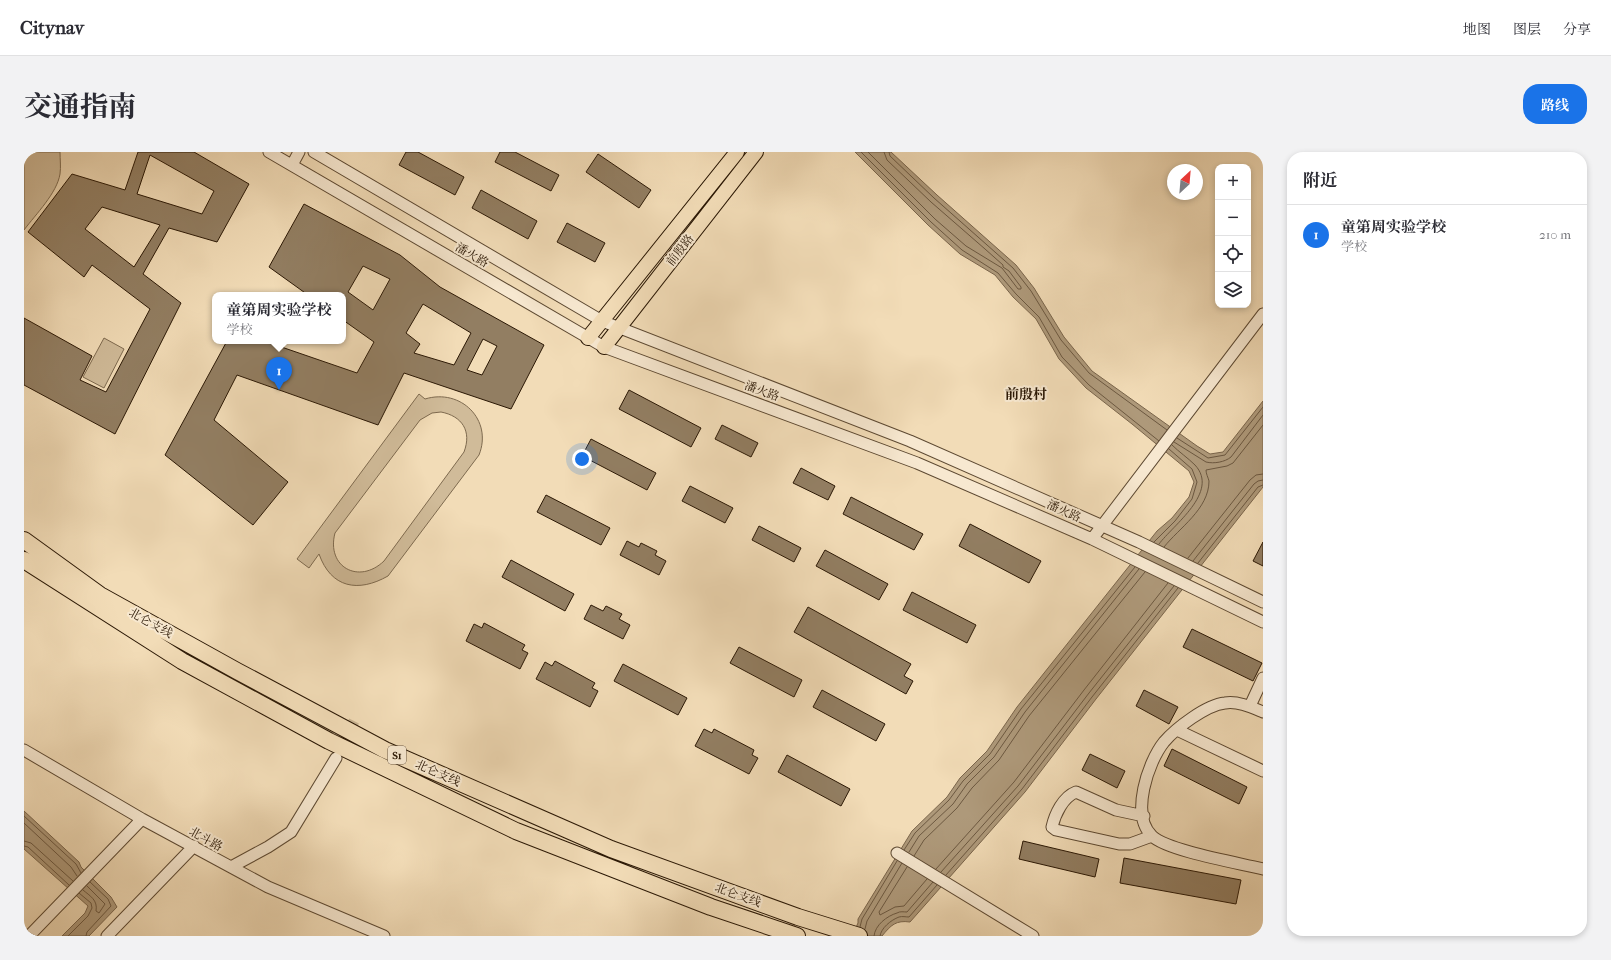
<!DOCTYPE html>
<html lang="zh">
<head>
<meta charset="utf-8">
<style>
	body { margin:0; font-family:"IM FELL French Canon","Noto Serif SC",serif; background:#f2f2f3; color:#2b2b33 }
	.controls { position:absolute; right:12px; top:12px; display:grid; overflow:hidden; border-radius:8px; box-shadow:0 2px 6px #0003 }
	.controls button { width:36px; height:36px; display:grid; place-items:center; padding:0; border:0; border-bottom:1px solid #e1e1e2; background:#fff; color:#2b2b33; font:20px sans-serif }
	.compass { position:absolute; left:1143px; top:12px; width:36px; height:36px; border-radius:50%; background:#fff; box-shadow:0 2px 6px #0003; rotate:26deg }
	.you { position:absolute; left:558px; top:307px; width:14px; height:14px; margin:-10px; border:3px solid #fff; border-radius:50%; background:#1a73e8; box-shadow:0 0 0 6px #1a73e833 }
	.badge { display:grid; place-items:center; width:26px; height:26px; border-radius:50%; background:#1a73e8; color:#fff; font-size:13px; font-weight:700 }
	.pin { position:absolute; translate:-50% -33px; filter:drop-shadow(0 1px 2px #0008) }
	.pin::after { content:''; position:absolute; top:21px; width:14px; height:12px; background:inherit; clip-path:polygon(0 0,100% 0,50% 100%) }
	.popup { position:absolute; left:188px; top:140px; width:134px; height:52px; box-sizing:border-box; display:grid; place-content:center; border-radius:8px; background:#fff; filter:drop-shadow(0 1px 3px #0005); font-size:13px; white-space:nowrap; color:#7c7c81 }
	.popup b { font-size:15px; color:#2b2b33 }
	.popup::after { content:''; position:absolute; left:50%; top:100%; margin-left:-8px; border:8px solid transparent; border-top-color:#fff }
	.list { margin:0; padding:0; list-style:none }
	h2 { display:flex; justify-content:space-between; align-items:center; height:52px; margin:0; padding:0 16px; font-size:17px }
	h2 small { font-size:13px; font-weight:400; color:#7c7c81 }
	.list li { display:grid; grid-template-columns:26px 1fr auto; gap:12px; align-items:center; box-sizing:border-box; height:60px; padding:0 16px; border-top:1px solid #e1e1e2 }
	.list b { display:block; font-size:15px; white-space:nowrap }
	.list p { margin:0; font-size:13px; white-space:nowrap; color:#7c7c81 }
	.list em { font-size:13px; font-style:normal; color:#7c7c81 }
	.icon { flex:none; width:22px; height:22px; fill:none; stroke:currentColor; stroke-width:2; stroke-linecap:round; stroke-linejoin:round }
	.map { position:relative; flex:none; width:1239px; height:784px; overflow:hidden; border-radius:16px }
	header { display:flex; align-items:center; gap:24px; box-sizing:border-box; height:56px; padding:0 20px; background:#fff; border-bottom:1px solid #e1e1e2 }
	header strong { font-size:19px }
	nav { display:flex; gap:22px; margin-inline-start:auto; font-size:14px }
	.intro { display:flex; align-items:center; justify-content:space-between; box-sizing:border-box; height:96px; padding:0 24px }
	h1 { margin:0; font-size:28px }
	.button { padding:10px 18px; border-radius:16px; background:#1a73e8; color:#fff; font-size:14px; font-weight:700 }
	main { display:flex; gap:24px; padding:0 24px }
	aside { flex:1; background:#fff; border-radius:16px; box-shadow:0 2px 6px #0003 }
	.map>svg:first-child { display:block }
	.green { fill:#d0bb99; stroke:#7e6a4f; fill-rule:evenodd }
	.water { fill:#ae997a; stroke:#7a654b }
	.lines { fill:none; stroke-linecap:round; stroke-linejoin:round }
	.shore { stroke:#6c5840; stroke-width:1 }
	.building { fill:#927e62; stroke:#2b1805; fill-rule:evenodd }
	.minor-tunnel { stroke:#cab593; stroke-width:11; stroke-dasharray:11 5.5; stroke-linecap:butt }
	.minor-casing { stroke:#5d4932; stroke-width:13 }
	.major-casing { stroke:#2b1805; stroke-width:16 }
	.highway-casing { stroke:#2b1805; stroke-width:18 }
	.minor { stroke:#f7e8d0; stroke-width:11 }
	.major { stroke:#f2dcb7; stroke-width:14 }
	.highway { stroke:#f2dcb7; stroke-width:16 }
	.labels { text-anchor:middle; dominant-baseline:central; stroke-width:4; stroke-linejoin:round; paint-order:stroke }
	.shield { fill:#f7e8d0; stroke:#685642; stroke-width:1 }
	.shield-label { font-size:11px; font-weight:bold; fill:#2b1805 }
	.street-label { font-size:12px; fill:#2b1805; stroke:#f7e8d0 }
	.quarter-label { font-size:14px; font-weight:bold; fill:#2b1805; stroke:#f7e8d0 }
</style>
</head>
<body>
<header>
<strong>Citynav</strong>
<nav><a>地图</a><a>图层</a><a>分享</a></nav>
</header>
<div class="intro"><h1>交通指南</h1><a class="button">路线</a></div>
<main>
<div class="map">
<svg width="1239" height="784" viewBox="0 0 1239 784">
	<rect width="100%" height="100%" fill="#f2dcb7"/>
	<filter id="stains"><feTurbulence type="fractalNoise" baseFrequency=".005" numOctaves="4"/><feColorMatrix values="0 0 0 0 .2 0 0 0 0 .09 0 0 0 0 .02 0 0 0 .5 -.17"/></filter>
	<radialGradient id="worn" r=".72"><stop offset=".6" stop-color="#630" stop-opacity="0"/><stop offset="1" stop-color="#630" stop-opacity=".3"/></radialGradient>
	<!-- green -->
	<path class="green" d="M0 0H36C36 7 37 15 36 22 33 41 12 62 0 78Z
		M80 186 100 197 80 236 59 225Z
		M395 242 401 247C437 236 469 268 455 303L364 424C334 441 307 436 295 402L285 416 273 407ZM417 260C438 264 448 279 440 300L360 409C335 433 302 415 311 381L396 268 408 261Z"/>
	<!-- water -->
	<path class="water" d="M831 0H867L913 43 992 113 1010 136 1040 185 1068 219 1173 294 1186 302 1199 300 1239 249V335L1072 547 1001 640 886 770C872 768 867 773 858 784H828L834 771V767L888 679 923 645 936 626 963 599 993 555 1133 379 1148 366 1165 345 1170 330 1165 319 1108 272 1062 236 1035 207 1012 167 989 145 971 123 936 102 904 73Z
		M0 659 55 710 57 715 87 745 93 755 65 784H38L61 761 64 754 0 697Z"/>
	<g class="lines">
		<!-- shore -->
		<path class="shore" d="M837 0 907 70 938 98 974 121 992 142 1015 165 1038 205 1065 233 1135 289
			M844 0 911 67 942 94 978 116 994 137H997V135L985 119 979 115V113L961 97 907 50 863 8 860 0
			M865 0 866 4 910 46 989 116 1007 139 1037 188 1065 221 1143 278
			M1153 286 1184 306 1201 303 1239 255
			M1150 290 1182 310C1190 312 1201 310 1207 305L1239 263
			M1130 390 1151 369 1168 347 1173 330 1168 317 1145 297
			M1135 392C1149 373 1196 340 1171 313 1164 306 1155 300 1148 293
			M1140 395C1155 376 1185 357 1185 329 1184 325 1182 322 1182 318L1203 314 1209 311 1239 273
			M1164 406 1226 328 1232 323 1239 322
			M1169 409 1230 332 1234 329 1239 328
			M1174 411 1234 335 1239 333
			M0 664 52 712 57 721
			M0 671 47 715 53 724
			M0 689 7 691 49 729
			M0 694 4 695 45 733
			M880 698 891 681 925 648 939 629 966 602 997 557 1111 415
			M885 700 895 684 929 652 943 632 970 605 1001 560 1115 417
			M890 704 900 688 933 656 948 636 975 608 1005 564 1121 420
			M883 715 855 760 856 763 871 755 880 754 903 727
			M912 717 990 630 1060 538 1144 431
			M917 720 994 634 1065 541 1150 434
			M922 723 998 637 1068 545 1154 436
			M59 738C66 744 74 748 72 759L75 761 81 752 63 734
			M836 775 838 767 873 709
			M841 777 843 769 878 711
			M44 784 64 764 68 756 67 751 55 741
			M62 784 63 780 87 754 84 747 66 730
			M850 784C851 773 863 764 873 761 876 759 880 760 883 760L909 730
			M856 784C857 776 867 768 875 765 878 764 882 765 885 765L913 733"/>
	</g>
	<!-- building -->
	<path class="building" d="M114 0H170L225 32 193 90 145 76 119 122 157 151 91 282 0 233V166L68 204 56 228 82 240 126 157 68 113 60 125 4 80 48 22 101 38ZM126 3 190 39 178 62 113 42ZM78 55 136 73 110 115 61 77Z
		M382 0H394L440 25 431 43 375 13Z
		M476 0H491L535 23 527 39 471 10Z
		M574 2 627 38 615 56 562 20Z
		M457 38 513 69 504 87 448 56Z
		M280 52 376 103 416 135 520 193 487 257 380 221 354 273 213 223 190 268 264 330 229 373 141 303 203 189H240L333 221 350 190 319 168V143H284L245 115ZM339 114 366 127 349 158 324 140ZM399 152 447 181 430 213 390 201 396 192 382 181ZM459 187 473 194 458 223 443 218Z
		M543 71 581 91 571 110 533 90Z
		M605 238 677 276 667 295 595 257Z
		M698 273 734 291 727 305 691 287Z
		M567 287 632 321 623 338 558 304Z
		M777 316 811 334 804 348 769 331Z
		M666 334 709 356 701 371 658 349Z
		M522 343 586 376 577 393 513 360Z
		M827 345 899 382 890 398 819 362Z
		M946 372 1017 409 1005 431 935 394Z
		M735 374 777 396 770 410 728 388Z
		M603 389 615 395 617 391 633 399 631 403 642 409 635 423 596 403Z
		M1239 390V414L1229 409Z
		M801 398 864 432 855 448 792 414Z
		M487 408 550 442 541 459 478 425Z
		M888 440 952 473 943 491 879 458Z
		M567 453 579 459 582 454 598 462 595 467 606 473 599 487 560 467Z
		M784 455 887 512 880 524 889 529 882 542 770 480Z
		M460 471 501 493 498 498 504 501 496 517 442 489 450 472 458 476Z
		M1168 477 1238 511 1229 529 1159 495Z
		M715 495 778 528 770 545 706 511Z
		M531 509 571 531 568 536 574 539 566 555 512 527 521 510 528 514Z
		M599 512 663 546 654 563 590 529Z
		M798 538 861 572 852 589 789 555Z
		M1120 538 1154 555 1145 572 1112 554Z
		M680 577 688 581 690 577 730 598 728 603 734 606 725 622 671 594Z
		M1148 597 1223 635 1215 652 1140 614Z
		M1066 602 1101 619 1093 636 1058 618Z
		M763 603 826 637 817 654 754 620Z
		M999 689 1075 707 1071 725 995 707Z
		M1100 706 1217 728 1212 752 1096 731Z"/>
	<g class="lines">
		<!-- minor-tunnel -->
		<path class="minor-tunnel" d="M314 601 330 569"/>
		<!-- minor casing -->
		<g class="minor-casing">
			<path id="minor" d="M245 0 580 195 893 311 1068 387 1239 470
				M290 0 578 169 886 289 1115 390 1239 450
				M268 13 275 0
				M1068 387 1239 162
				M1226 554 1239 526
				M1239 560C1227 555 1214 549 1201 551 1182 553 1152 576 1140 590 1124 610 1106 663 1128 684 1144 699 1215 711 1239 717
				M1153 578 1239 619
				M0 598 118 667 244 735 360 784
				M1120 664 1092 658 1052 640C1039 645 1031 662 1028 675L1032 678 1095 692H1106L1128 684
				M873 701 1009 784
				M207 715 244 695 267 680 312 606
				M5 784 118 667
				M83 784 170 694"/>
		</g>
		<!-- major casing -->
		<g class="major-casing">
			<path id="major" d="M564 186 713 0
				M580 195 732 0"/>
		</g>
		<!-- highway casing -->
		<g class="highway-casing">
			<path id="highway" d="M0 388 76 443 213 519 361 598 587 697 774 765 835 784
				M0 408 158 509 305 589 492 679 687 755 773 784"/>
		</g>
		<!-- minor -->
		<use href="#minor" class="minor"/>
		<!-- major -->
		<use href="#major" class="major"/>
		<!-- highway -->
		<use href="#highway" class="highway"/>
	</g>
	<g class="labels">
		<!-- shield labels -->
		<rect class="shield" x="364" y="594" width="18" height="18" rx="3"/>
		<g class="shield-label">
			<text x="373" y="603">S1</text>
		</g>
		<!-- street labels -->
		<g class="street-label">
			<text transform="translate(656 98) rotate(-52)">前殷路</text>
			<text transform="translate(448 103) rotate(30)">潘火路</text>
			<text transform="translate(738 239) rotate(20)">潘火路</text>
			<text transform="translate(1040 359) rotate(24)">潘火路</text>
			<text transform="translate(127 471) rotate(29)">北仑支线</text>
			<text transform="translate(414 621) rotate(24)">北仑支线</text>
			<text transform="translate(182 687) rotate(29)">北斗路</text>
			<text transform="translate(714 743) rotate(20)">北仑支线</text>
		</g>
		<!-- quarter labels -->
		<g class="quarter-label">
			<text x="1002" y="242">前殷村</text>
		</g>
	</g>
	<rect width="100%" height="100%" filter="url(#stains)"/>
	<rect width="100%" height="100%" fill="url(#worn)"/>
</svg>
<div class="controls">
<button>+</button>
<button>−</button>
<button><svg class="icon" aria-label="locate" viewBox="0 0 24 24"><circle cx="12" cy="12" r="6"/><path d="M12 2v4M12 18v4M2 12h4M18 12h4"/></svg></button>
<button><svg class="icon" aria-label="layers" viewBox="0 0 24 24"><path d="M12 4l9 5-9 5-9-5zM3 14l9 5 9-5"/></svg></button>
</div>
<svg class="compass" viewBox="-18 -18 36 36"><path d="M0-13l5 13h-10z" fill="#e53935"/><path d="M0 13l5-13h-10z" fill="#7c7c81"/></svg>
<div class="you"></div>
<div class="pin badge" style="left:255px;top:238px">1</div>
<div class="popup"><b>童第周实验学校</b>学校</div>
</div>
<aside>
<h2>附近<small></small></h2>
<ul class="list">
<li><span class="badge">1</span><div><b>童第周实验学校</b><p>学校</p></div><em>210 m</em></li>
</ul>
</aside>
</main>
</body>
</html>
